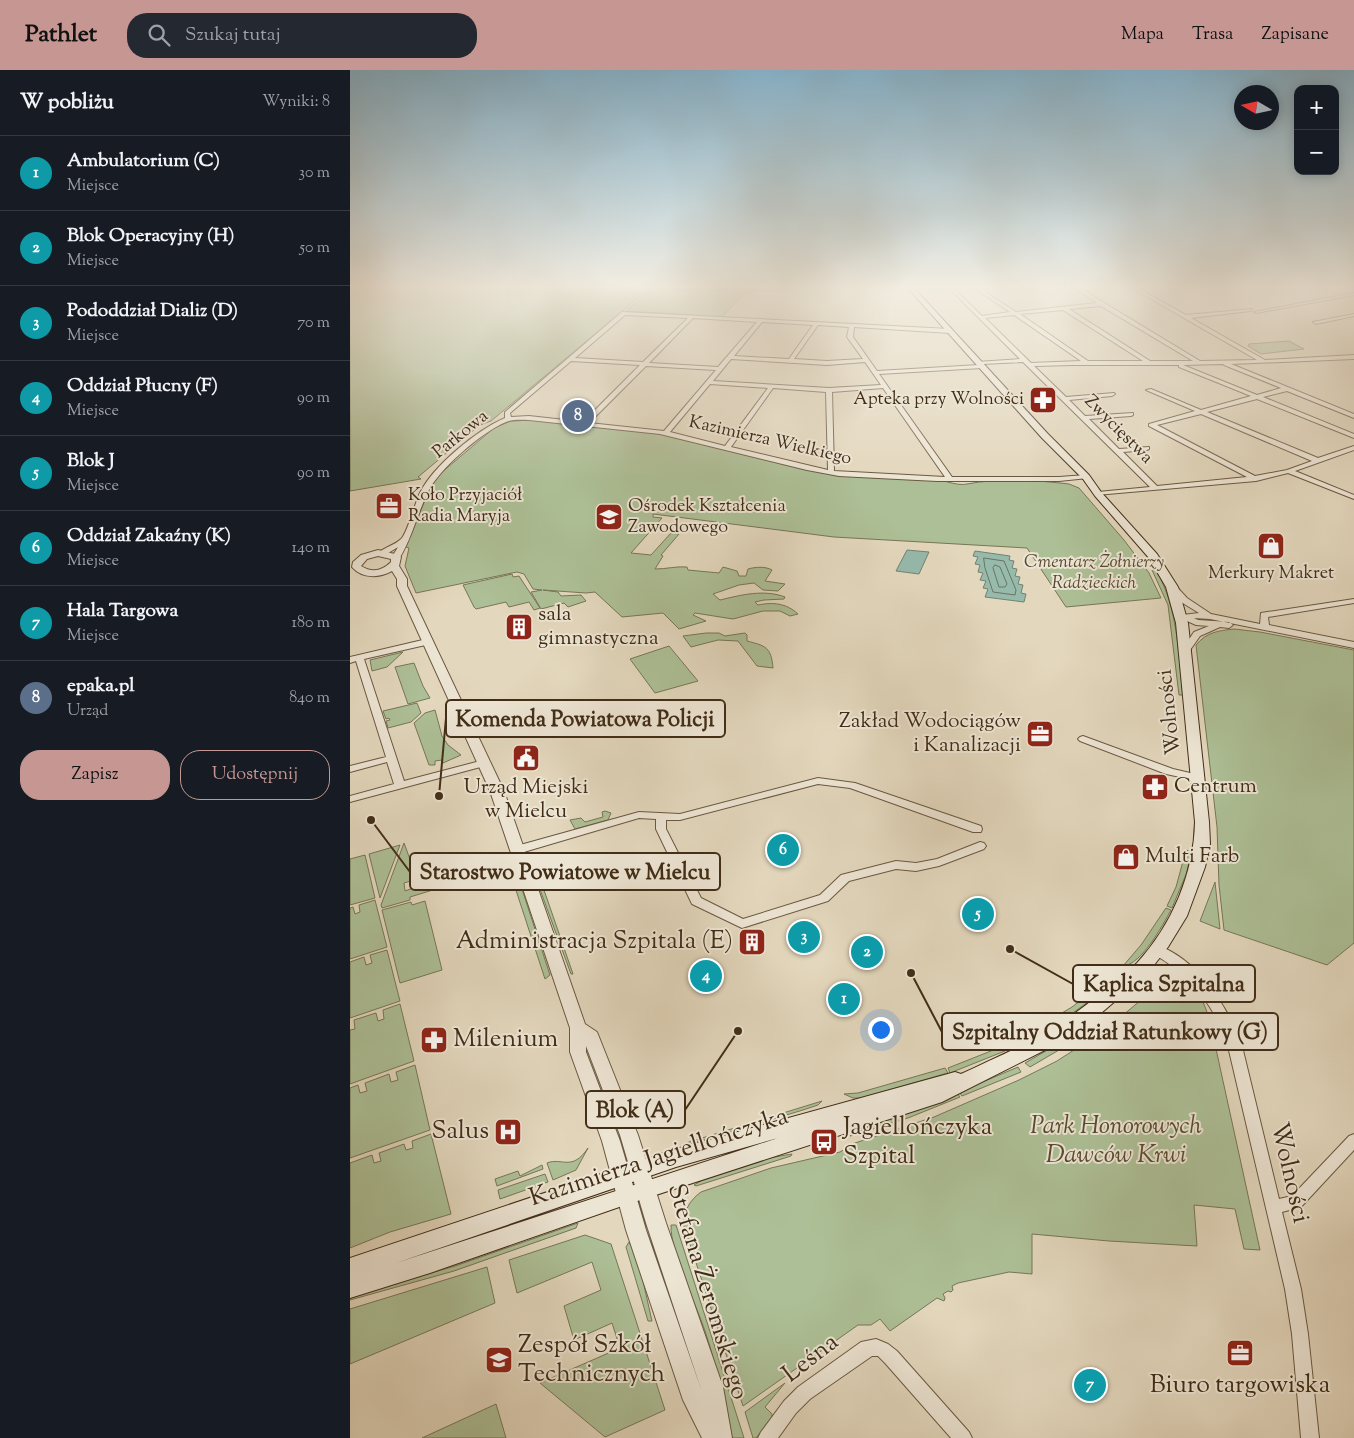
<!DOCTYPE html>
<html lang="pl">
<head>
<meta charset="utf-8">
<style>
	body { margin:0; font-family:"Sorts Mill Goudy",serif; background:#242831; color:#f1f3f6 }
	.controls { position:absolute; right:15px; top:15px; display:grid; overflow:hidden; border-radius:10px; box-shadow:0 2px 12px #0003 }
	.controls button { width:45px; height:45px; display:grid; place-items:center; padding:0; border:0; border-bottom:1px solid #363941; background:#171b24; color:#f1f3f6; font:25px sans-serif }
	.compass { position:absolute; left:884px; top:15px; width:45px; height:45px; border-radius:50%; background:#171b24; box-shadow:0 2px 12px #0003; rotate:279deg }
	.you { position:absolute; left:530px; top:959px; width:18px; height:18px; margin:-12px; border:4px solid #fff; border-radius:50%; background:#1a73e8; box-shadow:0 0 0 8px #1a73e833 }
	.badge { display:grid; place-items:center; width:32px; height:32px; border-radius:50%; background:#c59692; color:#fff; font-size:16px; font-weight:700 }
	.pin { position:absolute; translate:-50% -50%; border:2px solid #fff; box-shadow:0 1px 5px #0006 }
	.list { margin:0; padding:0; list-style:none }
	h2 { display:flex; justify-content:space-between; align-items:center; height:65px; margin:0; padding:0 20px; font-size:21px }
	h2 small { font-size:16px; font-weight:400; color:#9ea1a6 }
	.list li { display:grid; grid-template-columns:32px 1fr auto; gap:15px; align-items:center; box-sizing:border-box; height:75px; padding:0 20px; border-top:1px solid #363941 }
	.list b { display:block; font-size:19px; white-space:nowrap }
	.list p { margin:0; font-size:16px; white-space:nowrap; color:#9ea1a6 }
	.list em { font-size:16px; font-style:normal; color:#9ea1a6 }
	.actions { display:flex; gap:10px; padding:15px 20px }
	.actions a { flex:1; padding:11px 0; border:1px solid #c59692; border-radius:20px; text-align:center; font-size:18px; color:#c59692 }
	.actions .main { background:#c59692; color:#111 }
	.icon { flex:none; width:28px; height:28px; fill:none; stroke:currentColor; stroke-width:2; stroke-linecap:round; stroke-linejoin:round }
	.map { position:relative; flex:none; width:1004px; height:1368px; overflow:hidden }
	header { display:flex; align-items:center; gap:30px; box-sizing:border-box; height:70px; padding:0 25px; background:#c59692; color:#111 }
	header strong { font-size:24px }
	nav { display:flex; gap:28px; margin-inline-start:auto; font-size:18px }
	.search { width:350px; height:45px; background:#242831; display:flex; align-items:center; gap:12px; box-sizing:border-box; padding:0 18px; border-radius:20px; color:#9ea1a6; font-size:19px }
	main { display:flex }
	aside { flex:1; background:#171b24 }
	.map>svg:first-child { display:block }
	.green { fill:#adbf96; stroke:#777656 }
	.water { fill:#96baac; stroke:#748270 }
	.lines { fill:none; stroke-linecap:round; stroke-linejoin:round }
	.shore { stroke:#6c7462; stroke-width:1 }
	.stream { stroke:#748270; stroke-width:2 }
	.minor-casing { stroke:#6a5840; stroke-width:2 }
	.tertiary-casing { stroke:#6a5840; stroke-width:2 }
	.secondary-casing { stroke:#412d17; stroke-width:2 }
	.minor { fill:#ede5d4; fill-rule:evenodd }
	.tertiary { fill:#ede5d4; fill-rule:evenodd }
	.secondary { fill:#ede5d4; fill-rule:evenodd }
	.labels { text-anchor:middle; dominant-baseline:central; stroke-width:4; stroke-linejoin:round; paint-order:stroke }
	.far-poi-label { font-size:18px; fill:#412d17; stroke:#ede5d4; text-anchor:start }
	.far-street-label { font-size:18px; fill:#412d17; stroke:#ede5d4 }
	.far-park-label { font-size:18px; font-style:italic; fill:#574a30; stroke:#ede5d4 }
	.poi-label { font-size:21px; fill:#412d17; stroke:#ede5d4; text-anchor:start }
	.street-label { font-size:21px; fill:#412d17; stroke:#ede5d4 }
	.near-poi-label { font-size:25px; fill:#412d17; stroke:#ede5d4; text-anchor:start }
	.near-park-label { font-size:25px; font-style:italic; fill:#574a30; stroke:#ede5d4 }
	.near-street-label { font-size:25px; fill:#412d17; stroke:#ede5d4 }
	.leader { fill:none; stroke:#412d17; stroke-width:2 }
	.callout-dot { fill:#412d17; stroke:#ede5d4; stroke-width:2 }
	.callout { fill:#ede5d4; stroke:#412d17; stroke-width:2 }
	.callout-label { font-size:22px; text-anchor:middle; font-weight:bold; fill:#412d17 }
</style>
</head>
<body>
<header>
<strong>Pathlet</strong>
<div class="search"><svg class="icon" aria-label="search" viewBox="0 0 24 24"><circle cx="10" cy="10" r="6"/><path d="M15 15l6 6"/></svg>Szukaj tutaj</div>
<nav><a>Mapa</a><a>Trasa</a><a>Zapisane</a></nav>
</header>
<main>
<aside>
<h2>W pobliżu<small>Wyniki: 8</small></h2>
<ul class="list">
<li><span class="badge" style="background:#0f9aa8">1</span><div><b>Ambulatorium (C)</b><p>Miejsce</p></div><em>30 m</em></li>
<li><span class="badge" style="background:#0f9aa8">2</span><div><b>Blok Operacyjny (H)</b><p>Miejsce</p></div><em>50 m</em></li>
<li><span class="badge" style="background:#0f9aa8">3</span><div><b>Pododdział Dializ (D)</b><p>Miejsce</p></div><em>70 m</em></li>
<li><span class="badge" style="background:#0f9aa8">4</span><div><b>Oddział Płucny (F)</b><p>Miejsce</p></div><em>90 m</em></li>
<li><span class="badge" style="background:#0f9aa8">5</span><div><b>Blok J</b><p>Miejsce</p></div><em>90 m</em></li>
<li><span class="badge" style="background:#0f9aa8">6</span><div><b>Oddział Zakaźny (K)</b><p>Miejsce</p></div><em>140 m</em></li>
<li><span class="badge" style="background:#0f9aa8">7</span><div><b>Hala Targowa</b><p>Miejsce</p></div><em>180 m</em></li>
<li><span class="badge" style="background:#5c6f8a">8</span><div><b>epaka.pl</b><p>Urząd</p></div><em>840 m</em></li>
</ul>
<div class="actions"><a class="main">Zapisz</a><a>Udostępnij</a></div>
</aside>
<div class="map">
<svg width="1004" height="1368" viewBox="0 0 1004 1368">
	<rect width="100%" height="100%" fill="#e3d7bd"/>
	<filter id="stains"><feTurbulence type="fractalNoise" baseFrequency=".004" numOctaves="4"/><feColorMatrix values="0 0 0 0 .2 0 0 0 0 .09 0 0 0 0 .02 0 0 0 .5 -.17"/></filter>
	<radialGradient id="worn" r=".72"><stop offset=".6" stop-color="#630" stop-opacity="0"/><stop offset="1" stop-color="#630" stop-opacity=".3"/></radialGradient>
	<!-- green -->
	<path class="green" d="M0 218H300L141 351 130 355 68 407 71 409 0 421Z
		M304 218H439L440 220 397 221 372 247 276 241Z
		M939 271 954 279 911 284 898 276 899 274Z
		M183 350 302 362 473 403C511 408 549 409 587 410 597 411 608 416 617 414 647 408 687 410 719 414L729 418 774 470 799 503 811 528 716 537 677 478 484 467 303 444V447L312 448 281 483 301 485 321 463 329 464 311 485 313 486 305 499C317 499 326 496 337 497L338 500 369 503 373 497 387 501 389 506H396L398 499C405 497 415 496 422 500L415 511 435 514 428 521 413 520 404 513 389 515 363 524 370 530C391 525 414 519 435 527L434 529 414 530 405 532 408 535C423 532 436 533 448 544L440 546 430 541H413L383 549 345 543 343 545 356 551 329 559 313 543 272 547 245 522 236 523 193 520 208 522 211 526 231 525 236 531 218 537 214 533 191 539 181 522 192 520 183 519 174 504 167 502 66 523 55 496 59 478 56 477 81 415 91 403 144 358 161 351Z
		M802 500H806C828 538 828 582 833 625H829L818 535Z
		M162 504 163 507 169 506 190 538 184 540 179 532 159 537 156 532 126 539 124 537 113 515Z
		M884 559 910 562 1004 580V873L977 895 874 860 869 815 867 757 846 575C857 562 867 561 884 559Z
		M356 563H369L375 566 395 563 397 565V571C416 576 421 577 423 598L407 596 388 571 368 570 341 577 333 566Z
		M319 576 348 611 305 623 280 589Z
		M53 582 37 597 22 601 20 590Z
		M64 593 73 616 80 628 58 634 45 597Z
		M67 633 71 643 61 652 38 658 36 651 40 650 39 648 36 649 33 641Z
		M85 640 92 666 98 675 111 685 93 693 92 690 85 691V695H79L64 653 75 643Z
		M255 741 261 743 258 750 225 759 220 750 231 748 235 752 253 747 252 742Z
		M54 773 61 792 89 784 93 795 76 800 77 805 74 807 54 813 55 821 84 810 86 819 60 827V830L32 838 31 835Z
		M50 775 30 828 19 784Z
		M836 780 841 782 837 802 822 838 817 836 826 817Z
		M15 785 25 828 0 835V789Z
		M185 794 223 904H221L181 795Z
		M161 805 168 807 200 905 195 909Z
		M865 812 870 859 850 851Z
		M25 830 37 877 0 889V838L3 837 5 844 10 842 9 835Z
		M75 831 92 900 50 913 32 840 61 832 62 835Z
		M816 838 821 840C813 855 791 895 773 896L791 875Z
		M37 880 50 931 0 948V892L14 887 16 895 22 893 20 885Z
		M821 902 826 904 853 932 859 947 910 1180 894 1179 885 1139 844 1135 847 1176 759 1171 682 1164V1204L659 1202 608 1213 602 1216 603 1220 601 1222 598 1221 593 1224 595 1228 594 1231 587 1228 540 1261 530 1249 521 1255H508L393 1336 334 1156C333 1141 340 1130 351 1122L421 1098 490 1082 505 1073 584 1047 669 1010 707 991 758 958 792 929 816 903Z
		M761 907V913L758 917 708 954 663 978 660 974 722 937Z
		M50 934 64 991 0 1014V960L5 959 4 950 26 943 28 951 34 949 33 940Z
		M739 956 743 960 680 997 675 993Z
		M651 977 655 981 600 1003 598 998Z
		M65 995 80 1060 0 1088V1018L8 1015 10 1023 17 1021 15 1013 39 1004 41 1012 48 1010 46 1002Z
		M668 997 671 1002 612 1026 609 1022Z
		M595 998 598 1003 511 1028H503L494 1024 508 1023Z
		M607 1023 610 1027 558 1048 500 1066 535 1049Z
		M472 1031 468 1035 453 1040 333 1076 336 1073Z
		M81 1064 101 1144 40 1162 0 1178V1093L22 1085 24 1093 31 1091 29 1083 54 1074 56 1080 63 1078 62 1071Z
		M238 1078 226 1100 203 1110 197 1093C212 1087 222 1102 238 1078Z
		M442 1084 441 1086 346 1116 344 1115C370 1098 411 1089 442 1084Z
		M192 1095 193 1099 147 1116 145 1109 168 1101 170 1106Z
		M195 1104 198 1112 150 1129 148 1120Z
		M228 1153 226 1158 104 1201 0 1230V1226L105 1196Z
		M321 1155H326L394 1368H383L381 1365C373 1331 367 1297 356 1264 347 1236 320 1182 321 1155Z
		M235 1165 261 1174 315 1340 255 1367 190 1313 270 1278 262 1253 224 1270 214 1236 251 1220 242 1192 167 1223 159 1190Z
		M279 1172 288 1189 302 1251H298L276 1177Z
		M137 1197 145 1233 0 1294V1239Z
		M435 1313 415 1337 422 1344V1349L406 1368H403L395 1342Z
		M146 1334 156 1368H72Z"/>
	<!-- water -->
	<path class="water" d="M557 480 579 482 569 504 546 501Z
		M625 481 660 486 659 490 664 491 662 498 667 499 665 506 670 507 668 514 673 515 671 523 676 524 674 532 635 527 638 519 633 518 636 511 630 510 633 503 628 502 630 495 625 494 628 487 623 486Z"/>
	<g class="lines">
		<!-- shore -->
		<path class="shore" d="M634 488 654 491 666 520 665 525 643 522 635 498Z
			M645 495 650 497 657 514 655 517H649L643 498Z"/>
		<!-- stream -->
		<path class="stream" d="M321 218 327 220H379"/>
		<!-- minor casing -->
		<g class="minor-casing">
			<path id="minor" d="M599 218H603L632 246 660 242 627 220 629 218 666 242 747 233 724 218H750L748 219 733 220 850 291 907 290 782 218H787L836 245 902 239 900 241 841 248 915 290 1004 285V289L881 294 1004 344V348L937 321 913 327 1004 364V368L907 329 857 342 968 388 1004 376V380L945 401 1004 425V429L938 403 906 411 746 425 744 424 748 422 800 417 673 292 632 294 635 296 632 298 529 304 602 407H709L736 405 738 406V408L709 411H587L489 406 457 400 310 364 179 350C172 350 163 349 156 352 133 361 88 400 78 422 67 444 62 468 49 489H43L42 487 48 477 35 485H29L28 483C35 477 45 475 51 469 57 464 65 433 70 423 83 396 127 360 155 348V342L272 242 600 259 603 261 600 263 504 257 503 267 527 301 629 295 626 293 627 292 670 289ZM751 236 843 291H800L719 239ZM713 240 793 291H738L670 244ZM275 245 338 248 293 292 225 288ZM664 245 731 291 681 293 635 248ZM343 248 407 252 368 297 299 293ZM412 252 463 255 439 289 384 286ZM468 255 499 257 497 267 513 289 477 291 444 289ZM381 289 477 295 515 292 531 315 479 318 363 311ZM221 291 290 295 233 352 179 346 161 347 160 343ZM873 294 874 295 931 318 907 325 833 295ZM723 295H829V297L901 326 851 340 801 319 796 320 845 341 799 354V356L897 407 807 416 773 382 797 380 799 379V377L769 379 739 349 781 346 783 345V343L735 346 719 330 762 326 765 324 764 323 716 327 684 296ZM296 296 366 300 314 361 239 353ZM360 314 418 318 375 376 320 362ZM423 318 476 322 478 400 381 377ZM533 318 595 407 484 401 482 322ZM851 344 962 391 937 400 905 406 807 355Z
				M1004 223V225L906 243 904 242Z
				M1004 244V246L966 254 963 252Z
				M819 515H825L837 528 861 544 910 554 911 543 1004 529V533L918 547 919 555 1004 572V578L860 549 844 548 848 550 879 552 883 555 879 558 870 557 850 566 838 583H832L831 581 844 562 859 556 846 555 837 551 835 555H829V549L832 545 849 543 831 532 819 519Z
				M77 569 81 572 80 574 14 589 54 711 134 690 139 693 138 695 0 732V726L44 714 37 692 0 702V696L36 687 6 591 0 593V587Z
				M733 666 823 699 853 706 854 708 849 711 816 704 730 671 728 669 730 667Z
				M468 708 505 713 631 756 632 759 631 762H623L500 718 468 714 330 750H316V759L351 828 393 849 470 825 491 805 546 791 566 793 587 789 630 772 634 773 636 776 634 779 589 796 566 801 546 799 499 811 478 831 392 858 342 834 306 759V749L289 748 167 784 163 783 161 780 163 777 289 742 330 744Z
				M806 875C847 888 876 935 891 972L929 1129 942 1126 999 1066 1004 1064V1080L951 1137 932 1142 951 1219 958 1264 969 1368H951L942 1264 935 1219 877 972C862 932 839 904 802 883L800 880 802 877Z
				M526 1269 538 1274 547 1281 619 1362 622 1368H601L535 1293 528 1286H522L460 1329 446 1343 428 1368H408L411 1362 434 1331 448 1317 511 1272Z"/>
		</g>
		<!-- tertiary casing -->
		<g class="tertiary-casing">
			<path id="tertiary" d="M28 480 49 485 51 487 49 496 57 509V516L154 721 235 954 247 962 249 967 288 1065 316 1153 373 1317 382 1368H352L333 1330 276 1160 252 1071 220 982V958L140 721 47 516V509L42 501C29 508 13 509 2 497L3 492 11 485ZM28 486 41 489V492C32 501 22 503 11 496L17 489ZM236 976 270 1065 296 1153 352 1322 296 1160 270 1071 236 982Z"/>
		</g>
		<!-- secondary casing -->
		<g class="secondary-casing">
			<path id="secondary" d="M558 218H564L698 364 739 405 751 422 807 484 828 517 838 553 859 752 860 774 855 797 837 846 818 877 798 903 743 950 703 976 592 1032 275 1135 80 1203 0 1228V1188L326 1079 605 1002 611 1004C637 992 664 980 690 966 713 953 734 937 755 920 765 911 777 903 787 893 822 855 844 803 845 752L826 553 816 517 799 488 745 426 733 409 692 368ZM428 1068 46 1193 326 1097Z"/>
		</g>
		<!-- minor -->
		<use href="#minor" class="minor"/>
		<!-- tertiary -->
		<use href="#tertiary" class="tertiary"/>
		<!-- secondary -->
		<use href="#secondary" class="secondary"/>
	</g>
	<!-- sky -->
	<linearGradient id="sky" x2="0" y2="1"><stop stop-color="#87b6d0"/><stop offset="0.53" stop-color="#f2ede1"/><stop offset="1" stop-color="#f2ede1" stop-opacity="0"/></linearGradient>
	<rect width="1004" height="409" fill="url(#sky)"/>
	<!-- icons -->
	<defs>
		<g id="pharmacy-square" transform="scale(1.4375)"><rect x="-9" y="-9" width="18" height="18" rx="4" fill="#8f2418" stroke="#ede5d4"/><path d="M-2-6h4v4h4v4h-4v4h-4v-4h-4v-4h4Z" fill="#fff"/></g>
		<g id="office-square" transform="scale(1.4375)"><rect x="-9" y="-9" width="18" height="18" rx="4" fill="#8f2418" stroke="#ede5d4"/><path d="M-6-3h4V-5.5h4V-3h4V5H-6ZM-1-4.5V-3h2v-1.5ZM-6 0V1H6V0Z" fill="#fff"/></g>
		<g id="school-square" transform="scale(1.4375)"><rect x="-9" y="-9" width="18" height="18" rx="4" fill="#8f2418" stroke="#ede5d4"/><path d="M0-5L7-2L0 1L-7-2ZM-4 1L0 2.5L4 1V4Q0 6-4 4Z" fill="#fff"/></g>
		<g id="shop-square" transform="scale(1.4375)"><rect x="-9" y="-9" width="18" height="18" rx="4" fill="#8f2418" stroke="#ede5d4"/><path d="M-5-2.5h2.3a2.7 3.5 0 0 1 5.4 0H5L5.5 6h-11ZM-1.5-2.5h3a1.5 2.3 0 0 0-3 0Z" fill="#fff"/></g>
		<g id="building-square" transform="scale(1.4375)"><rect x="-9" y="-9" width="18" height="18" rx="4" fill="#8f2418" stroke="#ede5d4"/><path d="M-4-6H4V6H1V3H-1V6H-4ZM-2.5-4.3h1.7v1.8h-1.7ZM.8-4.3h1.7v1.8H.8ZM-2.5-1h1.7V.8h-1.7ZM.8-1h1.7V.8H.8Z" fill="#fff"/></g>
		<g id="civic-square" transform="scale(1.4375)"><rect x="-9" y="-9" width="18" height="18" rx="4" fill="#8f2418" stroke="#ede5d4"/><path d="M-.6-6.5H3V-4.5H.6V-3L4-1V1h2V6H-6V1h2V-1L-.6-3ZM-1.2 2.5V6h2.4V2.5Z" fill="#fff"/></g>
		<g id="hospital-square" transform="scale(1.4375)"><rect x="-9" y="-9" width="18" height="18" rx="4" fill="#8f2418" stroke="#ede5d4"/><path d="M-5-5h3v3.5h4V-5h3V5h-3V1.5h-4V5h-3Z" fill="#fff"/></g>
		<g id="bus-square" transform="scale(1.4375)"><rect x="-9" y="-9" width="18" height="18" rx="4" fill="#8f2418" stroke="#ede5d4"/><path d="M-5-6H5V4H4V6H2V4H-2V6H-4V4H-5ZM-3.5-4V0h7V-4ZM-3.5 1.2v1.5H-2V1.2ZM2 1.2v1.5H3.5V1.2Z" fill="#fff"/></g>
	</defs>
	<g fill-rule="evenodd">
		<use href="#pharmacy-square" x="693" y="330"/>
		<use href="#office-square" x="39" y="436"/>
		<use href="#school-square" x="259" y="447"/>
		<use href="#shop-square" x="921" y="476"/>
		<use href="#building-square" x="169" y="557"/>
		<use href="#office-square" x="690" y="664"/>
		<use href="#civic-square" x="176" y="688"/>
		<use href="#pharmacy-square" x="805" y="717"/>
		<use href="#shop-square" x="776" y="787"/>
		<use href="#building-square" x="402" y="872"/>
		<use href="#pharmacy-square" x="84" y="970"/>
		<use href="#hospital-square" x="158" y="1062"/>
		<use href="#bus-square" x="474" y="1072"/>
		<use href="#office-square" x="890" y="1283"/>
		<use href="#school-square" x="149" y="1290"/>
	</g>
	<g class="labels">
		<!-- far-poi labels -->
		<g class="far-poi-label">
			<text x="674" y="330" text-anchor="end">Apteka przy Wolności</text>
			<text x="58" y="426">Koło Przyjaciół<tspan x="58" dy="21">Radia Maryja</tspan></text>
			<text x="278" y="437">Ośrodek Kształcenia<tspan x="278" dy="21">Zawodowego</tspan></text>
			<text x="921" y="504" text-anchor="middle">Merkury Makret</text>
		</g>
		<!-- far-street labels -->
		<g class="far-street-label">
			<text transform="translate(768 360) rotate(45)">Zwycięstwa</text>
			<text transform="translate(111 365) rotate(-39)">Parkowa</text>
			<text transform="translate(420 371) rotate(13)">Kazimierza Wielkiego</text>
		</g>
		<!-- far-park labels -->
		<g class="far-park-label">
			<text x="744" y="493">Cmentarz Żołnierzy<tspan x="744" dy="21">Radzieckich</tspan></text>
		</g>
		<!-- poi labels -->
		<g class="poi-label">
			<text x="188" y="545">sala<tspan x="188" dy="24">gimnastyczna</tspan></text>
			<text x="671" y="652" text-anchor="end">Zakład Wodociągów<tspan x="671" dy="24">i Kanalizacji</tspan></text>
			<text x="824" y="717">Centrum</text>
			<text x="176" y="718" text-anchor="middle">Urząd Miejski<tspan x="176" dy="24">w Mielcu</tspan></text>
			<text x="795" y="787">Multi Farb</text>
		</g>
		<!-- street labels -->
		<g class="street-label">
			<text transform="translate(820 642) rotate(-96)">Wolności</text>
		</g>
		<!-- near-poi labels -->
		<g class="near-poi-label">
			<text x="383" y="872" text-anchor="end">Administracja Szpitala (E)</text>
			<text x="103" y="970">Milenium</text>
			<text x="493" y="1058">Jagiellończyka<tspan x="493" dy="29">Szpital</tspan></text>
			<text x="139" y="1062" text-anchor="end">Salus</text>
			<text x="168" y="1276">Zespół Szkół<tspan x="168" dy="29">Technicznych</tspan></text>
			<text x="890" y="1316" text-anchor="middle">Biuro targowiska</text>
		</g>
		<!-- near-park labels -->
		<g class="near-park-label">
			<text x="766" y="1057">Park Honorowych<tspan x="766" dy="29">Dawców Krwi</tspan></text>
		</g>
		<!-- near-street labels -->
		<g class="near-street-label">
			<text transform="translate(309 1088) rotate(-18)">Kazimierza Jagiellończyka</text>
			<text transform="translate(939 1103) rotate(77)">Wolności</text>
			<text transform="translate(357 1222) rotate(73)">Stefana Żeromskiego</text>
			<text transform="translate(461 1289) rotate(-38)">Leśna</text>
		</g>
	</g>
	<!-- callouts -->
	<path class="leader" d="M89 726L96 648M21 750L60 802M660 879L723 914M561 903L592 962M388 961L335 1040"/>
	<g class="callout-dot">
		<circle cx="89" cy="726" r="5"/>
		<circle cx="21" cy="750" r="5"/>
		<circle cx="660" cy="879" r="5"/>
		<circle cx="561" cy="903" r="5"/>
		<circle cx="388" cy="961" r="5"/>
	</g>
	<g class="callout">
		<rect x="96" y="630" width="279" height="37" rx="5"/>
		<rect x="60" y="783" width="310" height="37" rx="5"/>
		<rect x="723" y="895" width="182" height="37" rx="5"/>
		<rect x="592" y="943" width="336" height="37" rx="5"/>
		<rect x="236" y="1021" width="99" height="37" rx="5"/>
	</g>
	<g class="callout-label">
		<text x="235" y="656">Komenda Powiatowa Policji</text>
		<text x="215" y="809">Starostwo Powiatowe w Mielcu</text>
		<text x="814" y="921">Kaplica Szpitalna</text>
		<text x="760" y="969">Szpitalny Oddział Ratunkowy (G)</text>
		<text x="285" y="1047">Blok (A)</text>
	</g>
	<rect width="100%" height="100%" filter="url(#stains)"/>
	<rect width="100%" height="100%" fill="url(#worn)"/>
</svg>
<div class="controls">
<button>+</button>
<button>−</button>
</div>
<svg class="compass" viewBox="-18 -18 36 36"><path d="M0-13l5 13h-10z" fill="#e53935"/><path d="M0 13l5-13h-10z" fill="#9ea1a6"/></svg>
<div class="you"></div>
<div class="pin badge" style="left:494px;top:929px;background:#0f9aa8">1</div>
<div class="pin badge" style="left:517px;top:882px;background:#0f9aa8">2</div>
<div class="pin badge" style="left:454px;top:867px;background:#0f9aa8">3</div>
<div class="pin badge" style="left:356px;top:906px;background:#0f9aa8">4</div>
<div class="pin badge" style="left:628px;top:844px;background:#0f9aa8">5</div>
<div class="pin badge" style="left:433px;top:780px;background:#0f9aa8">6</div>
<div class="pin badge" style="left:740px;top:1315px;background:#0f9aa8">7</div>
<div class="pin badge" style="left:228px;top:346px;background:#5c6f8a">8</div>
</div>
</main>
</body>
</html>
